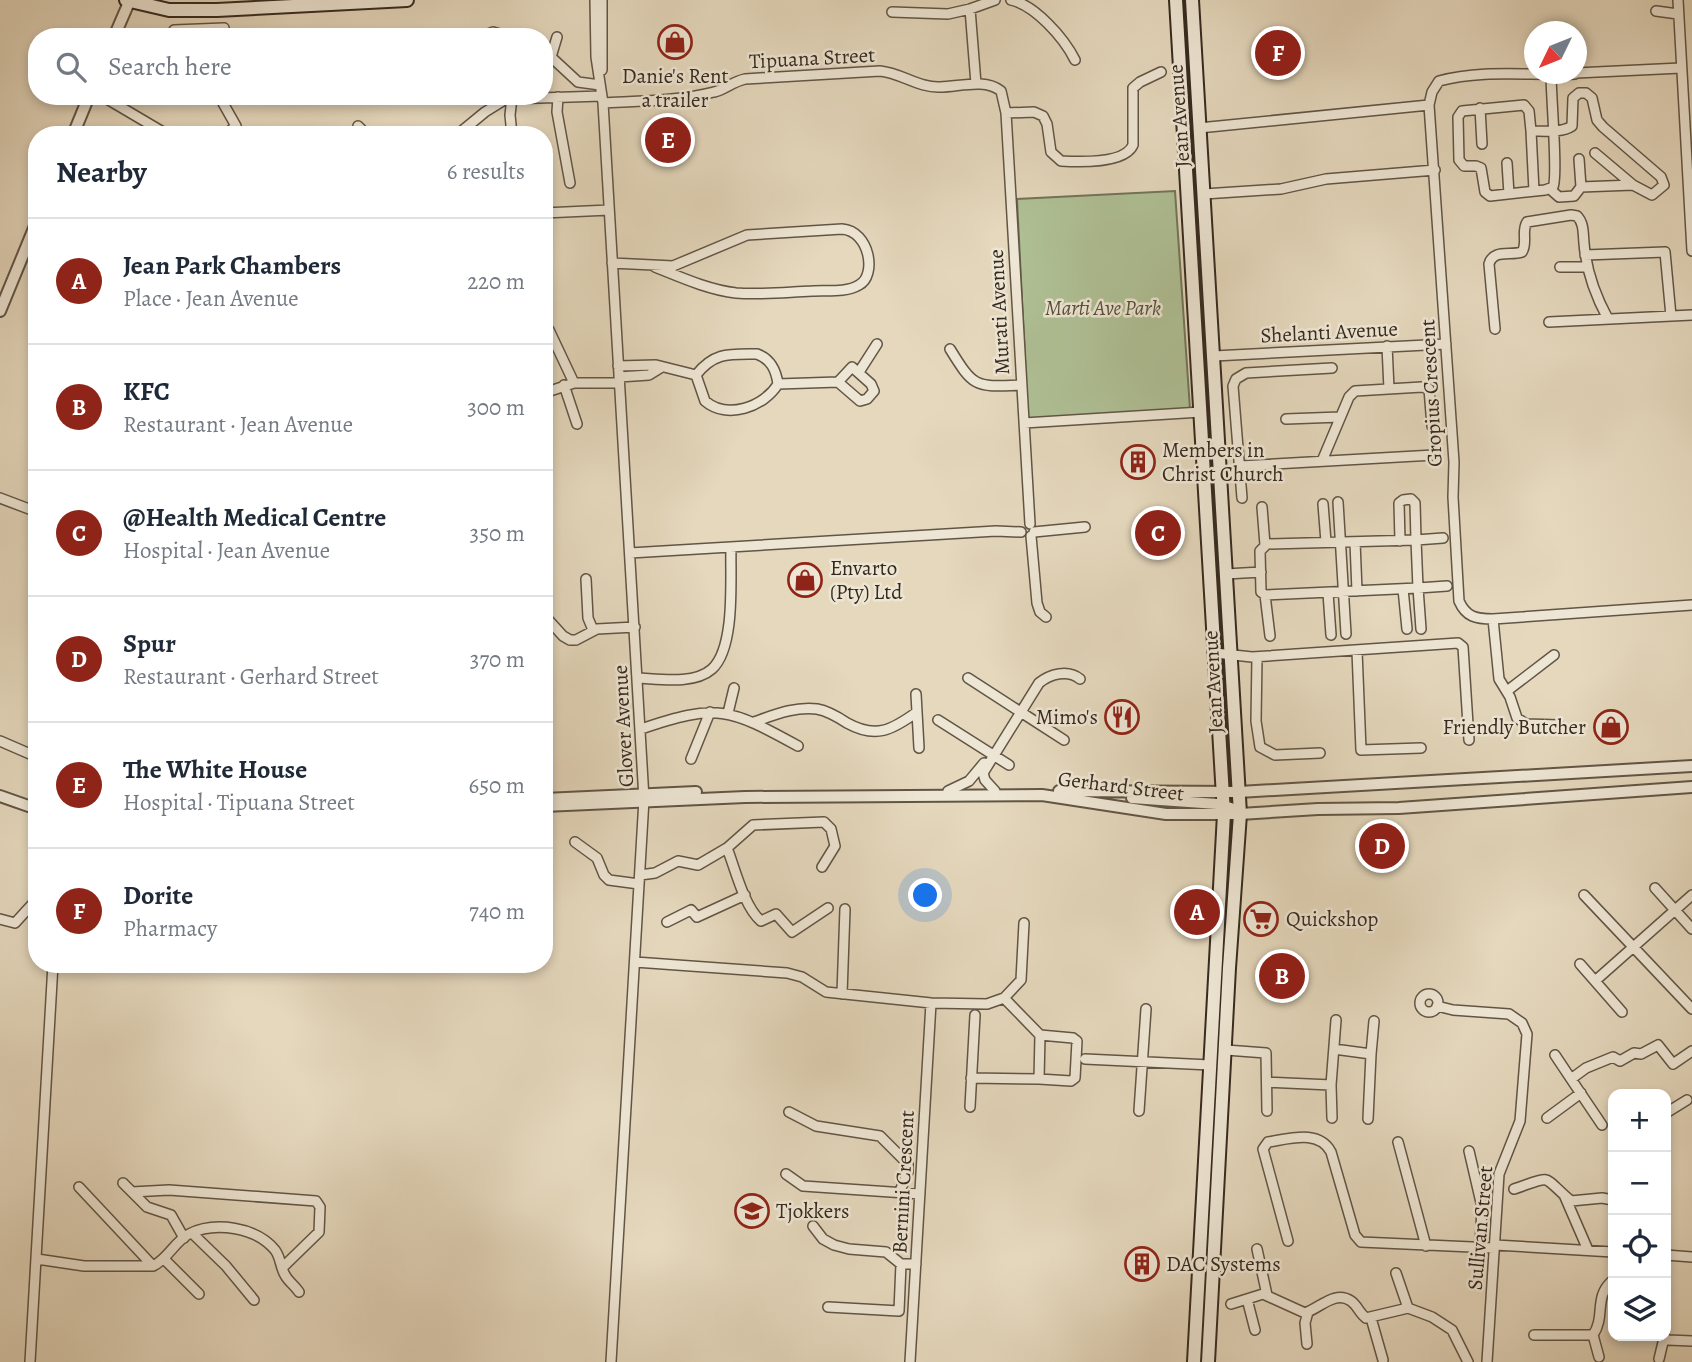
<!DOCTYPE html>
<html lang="en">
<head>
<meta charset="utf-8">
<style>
	body { margin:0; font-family:Alegreya,serif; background:#f2f2f3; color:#1f2937 }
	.controls { position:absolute; right:21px; bottom:21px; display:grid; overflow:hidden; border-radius:14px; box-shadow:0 4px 10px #0003 }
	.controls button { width:63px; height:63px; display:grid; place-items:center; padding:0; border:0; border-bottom:2px solid #e0e1e3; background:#fff; color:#1f2937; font:35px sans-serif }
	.compass { position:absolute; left:1524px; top:21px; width:63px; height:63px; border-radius:50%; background:#fff; box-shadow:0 4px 10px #0003; rotate:227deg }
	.you { position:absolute; left:926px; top:896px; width:24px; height:24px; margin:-18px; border:5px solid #fff; border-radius:50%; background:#1a73e8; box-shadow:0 0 0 10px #1a73e833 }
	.badge { display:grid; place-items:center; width:46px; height:46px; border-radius:50%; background:#8f2418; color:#fff; font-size:23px; font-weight:700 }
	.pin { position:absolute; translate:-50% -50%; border:4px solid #fff; box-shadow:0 2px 7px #0006 }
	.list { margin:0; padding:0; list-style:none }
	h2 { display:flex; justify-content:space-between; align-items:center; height:91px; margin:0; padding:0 28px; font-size:30px }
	h2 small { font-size:23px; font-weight:400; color:#747a83 }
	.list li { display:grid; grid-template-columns:46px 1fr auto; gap:21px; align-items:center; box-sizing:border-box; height:126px; padding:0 28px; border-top:2px solid #e0e1e3 }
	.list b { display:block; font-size:26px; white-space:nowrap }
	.list p { margin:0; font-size:23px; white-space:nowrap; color:#747a83 }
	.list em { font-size:23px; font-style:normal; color:#747a83 }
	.icon { flex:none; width:38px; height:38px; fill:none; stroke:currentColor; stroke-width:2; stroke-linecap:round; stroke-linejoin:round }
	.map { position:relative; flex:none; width:1692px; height:1362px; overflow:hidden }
	.search { position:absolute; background:#fff; box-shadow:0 4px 10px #0003; left:28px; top:28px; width:525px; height:77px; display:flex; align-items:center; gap:18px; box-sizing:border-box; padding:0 24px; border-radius:28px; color:#747a83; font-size:26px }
	.panel { position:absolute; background:#fff; box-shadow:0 4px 10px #0003; left:28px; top:126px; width:525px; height:847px; border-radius:28px }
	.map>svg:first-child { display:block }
	.green { fill:#afc095; stroke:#72745a; stroke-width:2 }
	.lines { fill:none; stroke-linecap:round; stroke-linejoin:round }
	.minor-casing { stroke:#615546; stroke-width:12 }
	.tertiary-casing { stroke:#615546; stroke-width:14 }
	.secondary-casing { stroke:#35291f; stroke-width:16 }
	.minor { stroke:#eee6d4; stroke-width:9 }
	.tertiary { stroke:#eee6d4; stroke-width:10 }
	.secondary { stroke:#eee6d4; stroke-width:12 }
	.labels { text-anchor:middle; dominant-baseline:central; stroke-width:5; stroke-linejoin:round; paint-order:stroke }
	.street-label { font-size:21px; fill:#35291f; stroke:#eee6d4 }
	.poi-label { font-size:21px; fill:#35291f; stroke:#eee6d4; text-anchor:start }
	.park-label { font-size:21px; font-style:italic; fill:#544f3c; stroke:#eee6d4 }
</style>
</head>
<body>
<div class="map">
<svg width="1692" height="1362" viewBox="0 0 1692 1362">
	<rect width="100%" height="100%" fill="#e5d8bd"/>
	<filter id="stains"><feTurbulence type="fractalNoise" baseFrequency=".00286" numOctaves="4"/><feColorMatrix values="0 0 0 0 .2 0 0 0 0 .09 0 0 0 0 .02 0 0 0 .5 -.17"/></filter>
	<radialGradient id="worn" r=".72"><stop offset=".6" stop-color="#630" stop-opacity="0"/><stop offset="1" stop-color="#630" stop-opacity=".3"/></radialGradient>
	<!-- green -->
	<path class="green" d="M1175 191 1190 409 1028 420 1017 199Z"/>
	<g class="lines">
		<!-- minor casing -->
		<g class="minor-casing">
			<path id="minor" d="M595 0 596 57 603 103 644 799 611 1362
				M602 0V70
				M1011 0C1035 5 1064 38 1075 60
				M1678 0 1692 251
				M970 9 995 0
				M1656 11 1678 14
				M892 12 948 14 970 9 976 84
				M174 30 224 28 225 37
				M480 37 493 32 510 37
				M544 56 551 57 578 82 600 85
				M551 57 557 37
				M1576 73 1681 68
				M1575 74C1530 76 1483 69 1439 81L1432 92 1429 105 1454 462 1453 497 1459 601C1466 617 1476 619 1493 619L1692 605
				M1551 75C1551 94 1558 177 1553 187L1545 190 1490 196 1485 192 1481 168 1476 166H1464L1459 160 1458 117 1462 111 1524 105 1529 111 1531 131C1544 131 1562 133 1572 126L1573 98 1579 93H1586L1592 98 1597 120 1603 127 1661 177 1664 185 1652 195 1633 185 1581 187 1579 159
				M102 96 168 135
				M219 96 236 126 225 135
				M558 97 557 112 570 183
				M603 103C640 101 678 101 714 92 724 90 732 82 745 79L880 71C901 73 919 88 940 87 959 87 984 78 1001 91L1006 113 1030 524
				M1480 108 1482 144
				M1006 113 1034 112 1043 116 1047 124 1051 152 1061 161C1079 162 1125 164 1133 145V88L1140 82 1161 72
				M358 126 367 135
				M1199 128 1429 105
				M1531 131 1534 191
				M457 135 485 112 506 99 602 96
				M512 135 510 115 512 98
				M1595 153 1633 185
				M1507 163 1509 194
				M1550 189 1559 197 1574 196 1581 187
				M1204 194 1281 189 1326 179 1435 170
				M544 213 609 210
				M1585 255 1665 252 1671 316
				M612 263 673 266 747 235 842 229C870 231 877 276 859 285 846 293 826 290 812 291 787 292 761 295 736 293 709 290 680 277 655 267
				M1560 267H1588
				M1549 322 1692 315
				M1495 329 1489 264C1493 249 1510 256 1522 252 1528 243 1521 231 1527 222L1571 215 1577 216C1584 223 1583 233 1584 243 1586 270 1595 295 1608 319
				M549 330 574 383
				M1387 346 1389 389
				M950 349C974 388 975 387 1020 385
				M757 354C771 359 776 370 778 384 764 407 727 420 705 401L696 375C714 352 729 354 757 354Z
				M1214 356 1446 344
				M618 366 656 365 696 375
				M859 372 877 344
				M619 377 649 375 662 367
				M778 384 838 382 860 401 867 399 874 391 871 384 852 367 838 382
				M564 385 577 424
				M544 393 574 383H619
				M1286 419 1340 417
				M1024 423 1201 412
				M1322 461 1349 397 1355 391 1422 387 1429 389 1432 426
				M1240 466 1434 455
				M0 498 37 512
				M1242 498 1233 386 1236 379 1246 373 1332 368
				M1338 502 1346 634
				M1323 504 1326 542
				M1262 507 1265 545
				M1034 532 1085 527
				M1031 536 1037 603 1040 612 1046 617
				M1416 540 1418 588 1265 595 1261 592 1260 551 1267 544Z
				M1400 541 1399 503 1403 500 1411 499 1415 503 1416 540 1443 538
				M1355 542 1357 591
				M630 553 996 531 1021 532
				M1226 574 1261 572
				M586 579 588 618 593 630
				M1403 589 1407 629
				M1328 593 1331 635
				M1265 595 1270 636
				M544 615 563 636 570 640H576L597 629 635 627
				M1493 619 1499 679 1510 697 1517 718 1526 724 1559 725
				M1421 629 1418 588 1447 586
				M1357 651 1361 750 1421 748
				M1215 653 1252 657 1458 643 1463 647 1469 740
				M1257 657 1256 721 1260 747 1275 755 1320 753
				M638 678C659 679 694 685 712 669 736 647 730 577 731 547
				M968 678 1064 740
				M1507 691 1554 655
				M916 694 919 748
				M728 713 734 688
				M938 720 1009 765
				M754 722C774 715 796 706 817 709 828 711 838 717 847 723 876 739 892 730 917 712
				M641 729C717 703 729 708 798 746
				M0 741 37 757
				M691 759 710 712
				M983 773 1039 683C1050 674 1068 669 1080 679
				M983 773 985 780 995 791
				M948 791 969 781 984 763
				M575 842 597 858 604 875 609 880 639 884
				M727 848 753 825 824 822 831 829 835 846 822 867
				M640 875 655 873 678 861 698 865 727 848C735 868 744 907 761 921L776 914 792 932 828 908
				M1655 888 1692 929
				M1584 895 1692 1009
				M0 919 15 923 37 899
				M667 922 691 910 697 917 745 895
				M635 962 787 973 802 977 826 992 931 1003 987 1004 1004 998 1021 980 1024 923
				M1580 964 1622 1012
				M1595 981 1692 895
				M842 994 845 909
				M1420 1003a9 9 0 1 1 18 0a9 9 0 1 1-18 0Z
				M1004 998 1040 1035 1073 1038 1077 1041 1075 1078 1071 1081 1039 1079
				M1437 1006 1453 1010 1509 1014 1522 1023 1527 1034 1520 1121 1499 1174 1487 1362
				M1334 1049 1371 1054 1368 1119
				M1226 1050 1266 1053 1267 1111
				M1371 1054 1374 1021
				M1555 1055 1571 1079
				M1085 1059 1210 1065
				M971 1078 1039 1079 1040 1035
				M1267 1082 1331 1085 1332 1118
				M1331 1085 1336 1020
				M970 1107 975 1015
				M1139 1111 1146 1009
				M789 1112 816 1126 880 1136 908 1164V1172L900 1191
				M1666 1113 1687 1100
				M1547 1118 1581 1093
				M1602 1125 1571 1079 1586 1068 1613 1057 1620 1061 1634 1053 1641 1054 1658 1045 1673 1064 1692 1051
				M1398 1142 1426 1246
				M1469 1151 1482 1207 1480 1248
				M786 1174 803 1186 920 1194
				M123 1183 132 1192
				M79 1187 153 1266
				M1514 1189C1555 1175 1540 1175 1571 1201L1602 1198 1613 1200
				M1565 1197 1588 1250
				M813 1226 823 1239 834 1245 849 1249 886 1252 901 1264H916
				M192 1233 226 1266 254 1300
				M184 1238 171 1215 147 1207 132 1192 169 1190 316 1201 320 1207 319 1232 282 1268
				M1288 1241 1263 1149 1268 1142C1289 1139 1319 1129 1331 1152L1355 1235 1361 1242 1494 1248
				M1495 1245 1613 1252
				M1257 1249 1267 1295
				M1666 1255 1692 1257
				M37 1259 84 1266H153C168 1259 175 1241 189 1234 215 1221 256 1227 275 1250 281 1258 280 1267 285 1275 288 1281 295 1286 299 1292
				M164 1259 199 1294
				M1396 1273 1408 1308
				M1247 1299 1255 1330
				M1231 1304 1263 1294 1305 1313C1320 1308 1335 1290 1351 1301 1358 1306 1359 1313 1366 1318L1408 1308 1432 1317 1452 1330 1468 1362
				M828 1307 899 1311 901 1264
				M1371 1318 1383 1360
				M1534 1335H1593C1606 1316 1593 1297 1613 1280
				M1593 1335 1599 1357
				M1662 1336 1668 1340 1692 1341
				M1307 1344 1305 1323 1308 1312
				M1659 1359 1664 1338
				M30 1362 53 964
				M910 1362 931 1003"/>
		</g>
		<!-- tertiary casing -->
		<g class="tertiary-casing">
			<path id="tertiary" d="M114 37 130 0
				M73 135 89 96
				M0 311 37 221
				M1059 791 1239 792 1692 766
				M0 796 37 809
				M1132 798 1217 804 1231 808
				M544 799 696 792
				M544 806 745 797 1042 795 1166 814H1240L1318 809 1399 808 1692 787"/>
		</g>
		<!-- secondary casing -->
		<g class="secondary-casing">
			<path id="secondary" d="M126 0 169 10H217L407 0
				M1176 0 1224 814 1194 1362
				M1192 0 1240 814 1229 968 1208 1362"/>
		</g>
		<!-- minor -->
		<use href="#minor" class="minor"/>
		<!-- tertiary -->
		<use href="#tertiary" class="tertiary"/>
		<!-- secondary -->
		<use href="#secondary" class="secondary"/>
	</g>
	<!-- icons -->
	<defs>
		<g id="shop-ring" transform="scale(1.75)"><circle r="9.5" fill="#eee6d4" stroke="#8f2418" stroke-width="1.5"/><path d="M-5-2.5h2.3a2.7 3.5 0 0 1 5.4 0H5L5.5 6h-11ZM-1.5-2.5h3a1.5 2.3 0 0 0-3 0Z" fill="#8f2418"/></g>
		<g id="building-ring" transform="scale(1.75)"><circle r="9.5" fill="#eee6d4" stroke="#8f2418" stroke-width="1.5"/><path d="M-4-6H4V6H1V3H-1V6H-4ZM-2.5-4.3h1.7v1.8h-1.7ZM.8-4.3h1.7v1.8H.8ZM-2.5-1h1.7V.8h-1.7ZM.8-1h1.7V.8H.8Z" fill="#8f2418"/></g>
		<g id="restaurant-ring" transform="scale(1.75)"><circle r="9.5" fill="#eee6d4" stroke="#8f2418" stroke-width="1.5"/><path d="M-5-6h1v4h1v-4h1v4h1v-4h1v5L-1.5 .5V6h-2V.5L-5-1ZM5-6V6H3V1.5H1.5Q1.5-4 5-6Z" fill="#8f2418"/></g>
		<g id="supermarket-ring" transform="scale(1.75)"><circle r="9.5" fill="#eee6d4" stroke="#8f2418" stroke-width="1.5"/><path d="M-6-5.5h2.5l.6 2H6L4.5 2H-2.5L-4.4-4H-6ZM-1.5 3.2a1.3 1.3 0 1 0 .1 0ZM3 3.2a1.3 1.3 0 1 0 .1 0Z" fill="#8f2418"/></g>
		<g id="school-ring" transform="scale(1.75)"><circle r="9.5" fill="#eee6d4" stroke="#8f2418" stroke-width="1.5"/><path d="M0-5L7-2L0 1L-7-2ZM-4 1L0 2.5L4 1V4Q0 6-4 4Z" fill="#8f2418"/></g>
	</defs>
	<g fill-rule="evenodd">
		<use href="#shop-ring" x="675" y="42"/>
		<use href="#building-ring" x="1138" y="462"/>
		<use href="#shop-ring" x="805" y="580"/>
		<use href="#restaurant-ring" x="1122" y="717"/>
		<use href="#shop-ring" x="1611" y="727"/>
		<use href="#supermarket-ring" x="1261" y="919"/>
		<use href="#school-ring" x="752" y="1211"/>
		<use href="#building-ring" x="1142" y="1264"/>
	</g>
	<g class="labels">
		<!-- street labels -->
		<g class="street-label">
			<text transform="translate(812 58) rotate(-3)">Tipuana Street</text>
			<text transform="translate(1179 116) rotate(-94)">Jean Avenue</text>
			<text transform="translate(999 312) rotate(-93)">Murati Avenue</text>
			<text transform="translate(1329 332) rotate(-3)">Shelanti Avenue</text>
			<text transform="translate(1431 393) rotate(-93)">Gropius Crescent</text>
			<text transform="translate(1213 682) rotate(-93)">Jean Avenue</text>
			<text transform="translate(623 726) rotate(-93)">Glover Avenue</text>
			<text transform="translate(1121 786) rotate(7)">Gerhard Street</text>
			<text transform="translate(903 1182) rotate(-87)">Bernini Crescent</text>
			<text transform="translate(1480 1228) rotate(-85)">Sullivan Street</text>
		</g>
		<!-- poi labels -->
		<g class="poi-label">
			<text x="675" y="76" text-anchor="middle">Danie's Rent<tspan x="675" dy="24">a trailer</tspan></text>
			<text x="1162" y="450">Members in<tspan x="1162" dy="24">Christ Church</tspan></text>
			<text x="830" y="568">Envarto<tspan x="830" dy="24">(Pty) Ltd</tspan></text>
			<text x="1098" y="717" text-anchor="end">Mimo's</text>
			<text x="1586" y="727" text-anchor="end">Friendly Butcher</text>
			<text x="1286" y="919">Quickshop</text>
			<text x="776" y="1211">Tjokkers</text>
			<text x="1166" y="1264">DAC Systems</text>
		</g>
		<!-- park labels -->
		<g class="park-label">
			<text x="1103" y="308">Marti Ave Park</text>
		</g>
	</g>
	<rect width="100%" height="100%" filter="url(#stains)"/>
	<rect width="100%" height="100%" fill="url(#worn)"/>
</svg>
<div class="controls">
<button>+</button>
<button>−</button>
<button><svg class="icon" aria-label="locate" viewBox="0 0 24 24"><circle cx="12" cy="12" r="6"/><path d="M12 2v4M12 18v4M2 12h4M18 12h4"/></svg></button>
<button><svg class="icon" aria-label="layers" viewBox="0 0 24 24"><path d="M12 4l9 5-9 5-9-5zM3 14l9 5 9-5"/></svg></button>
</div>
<svg class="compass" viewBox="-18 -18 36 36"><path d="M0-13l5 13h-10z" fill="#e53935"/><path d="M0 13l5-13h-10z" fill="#747a83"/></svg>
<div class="you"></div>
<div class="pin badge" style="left:1197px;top:912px">A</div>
<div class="pin badge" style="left:1282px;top:976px">B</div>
<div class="pin badge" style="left:1158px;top:533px">C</div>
<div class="pin badge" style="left:1382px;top:846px">D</div>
<div class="pin badge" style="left:668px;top:140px">E</div>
<div class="pin badge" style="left:1278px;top:53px">F</div>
<div class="search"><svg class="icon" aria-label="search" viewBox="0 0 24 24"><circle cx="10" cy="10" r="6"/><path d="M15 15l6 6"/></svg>Search here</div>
<section class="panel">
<h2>Nearby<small>6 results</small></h2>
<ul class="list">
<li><span class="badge">A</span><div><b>Jean Park Chambers</b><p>Place · Jean Avenue</p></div><em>220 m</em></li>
<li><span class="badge">B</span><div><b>KFC</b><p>Restaurant · Jean Avenue</p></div><em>300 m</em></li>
<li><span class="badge">C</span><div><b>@Health Medical Centre</b><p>Hospital · Jean Avenue</p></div><em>350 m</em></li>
<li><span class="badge">D</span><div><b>Spur</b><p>Restaurant · Gerhard Street</p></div><em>370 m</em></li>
<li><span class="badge">E</span><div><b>The White House</b><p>Hospital · Tipuana Street</p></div><em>650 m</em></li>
<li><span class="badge">F</span><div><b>Dorite</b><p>Pharmacy</p></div><em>740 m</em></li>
</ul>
</section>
</div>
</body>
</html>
